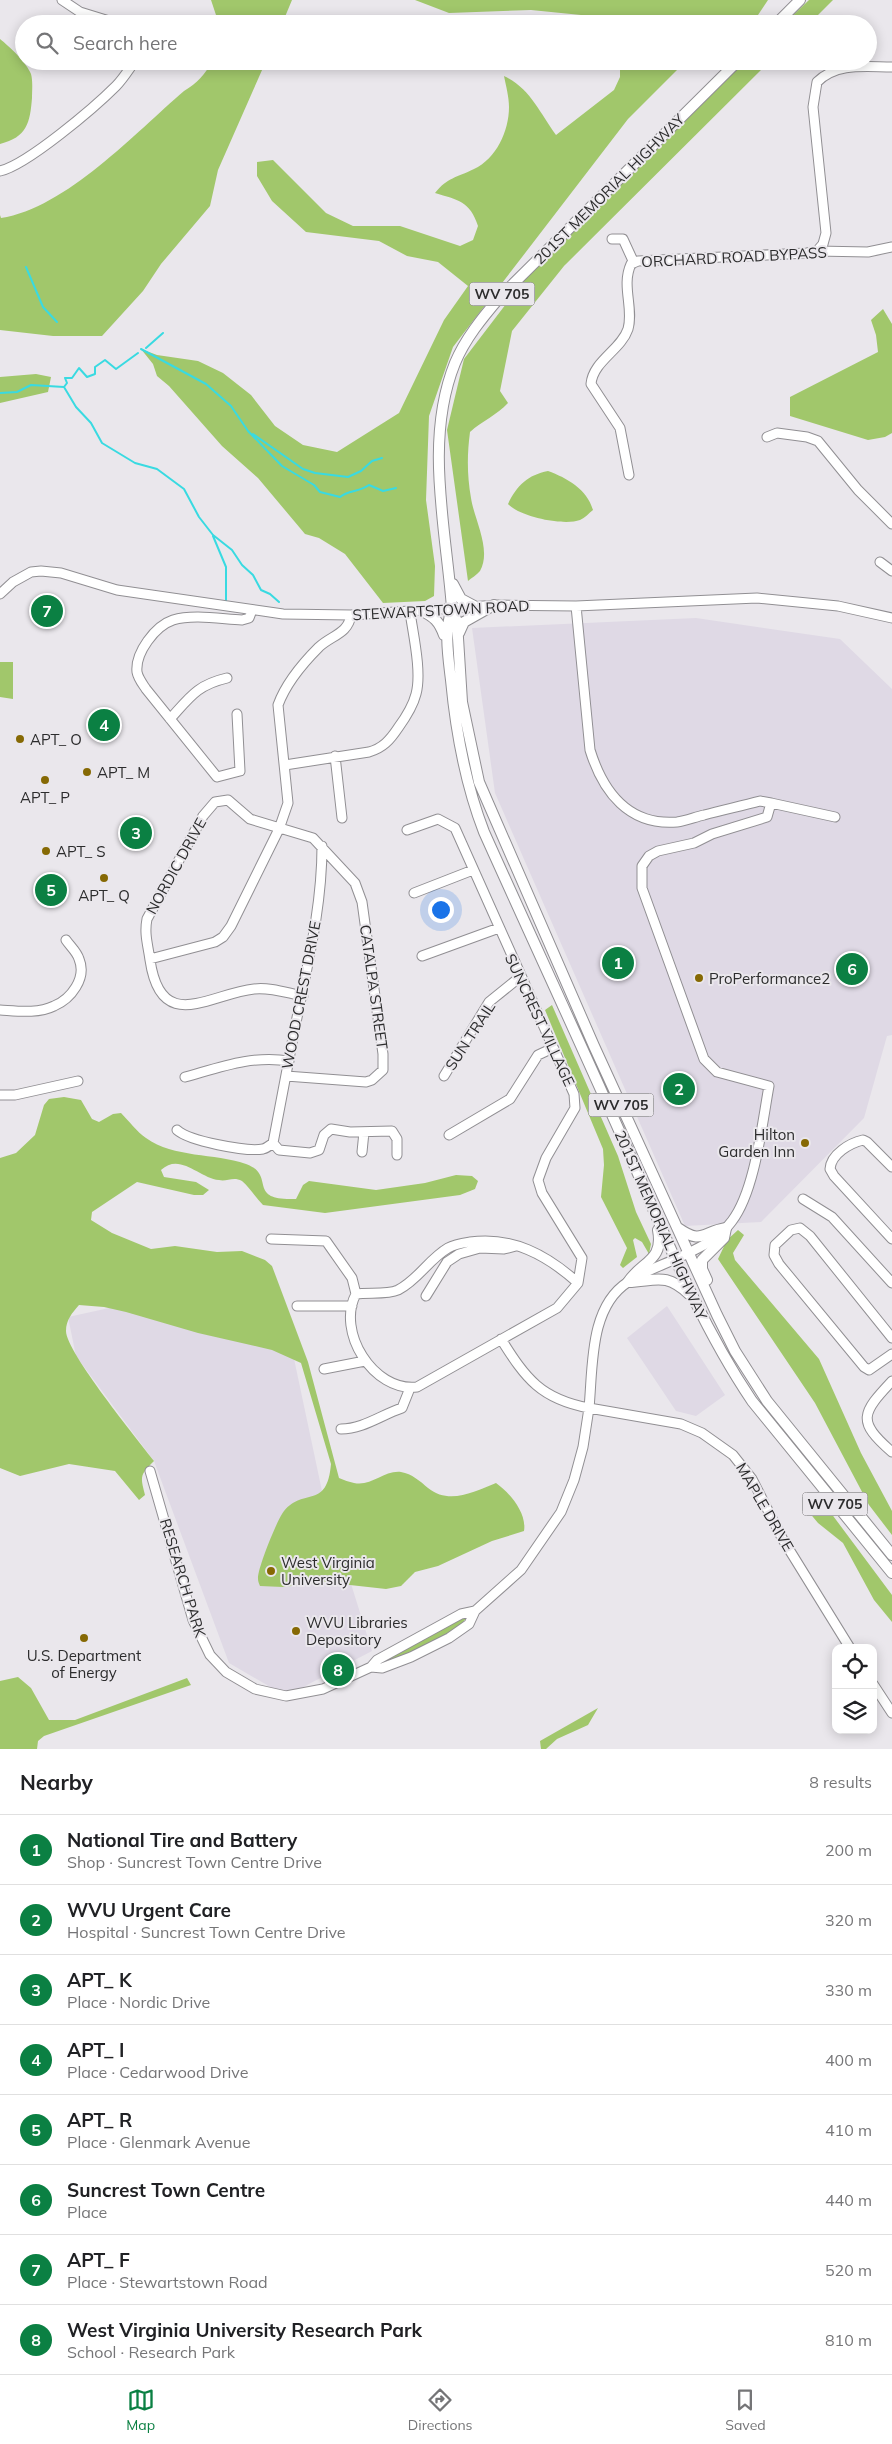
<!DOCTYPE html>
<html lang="en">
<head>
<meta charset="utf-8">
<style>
	body { margin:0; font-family:Mulish,sans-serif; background:#f6f6f6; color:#202124 }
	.controls { position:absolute; right:15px; bottom:15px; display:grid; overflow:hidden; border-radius:10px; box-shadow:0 2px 12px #0003 }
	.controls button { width:45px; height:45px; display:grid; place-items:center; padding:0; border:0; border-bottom:1px solid #e0e0e0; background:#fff; color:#202124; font:25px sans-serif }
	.you { position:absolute; left:440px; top:909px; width:18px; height:18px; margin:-12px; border:4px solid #fff; border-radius:50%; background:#1a73e8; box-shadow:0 0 0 8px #1a73e833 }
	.badge { display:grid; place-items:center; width:32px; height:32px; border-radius:50%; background:#0b8043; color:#fff; font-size:16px; font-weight:700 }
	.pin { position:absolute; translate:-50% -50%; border:2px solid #fff; box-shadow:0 1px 5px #0006 }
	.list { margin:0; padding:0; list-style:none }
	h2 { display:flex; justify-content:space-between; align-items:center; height:65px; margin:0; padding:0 20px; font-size:21px }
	h2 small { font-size:16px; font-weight:400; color:#757577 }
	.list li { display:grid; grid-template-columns:32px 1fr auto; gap:15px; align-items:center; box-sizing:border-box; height:70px; padding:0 20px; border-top:1px solid #e0e0e0 }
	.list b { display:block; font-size:19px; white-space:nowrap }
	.list p { margin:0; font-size:16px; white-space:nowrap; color:#757577 }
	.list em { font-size:16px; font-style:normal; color:#757577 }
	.icon { flex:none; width:28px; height:28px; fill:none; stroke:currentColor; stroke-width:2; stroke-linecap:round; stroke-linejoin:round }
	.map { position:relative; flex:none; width:892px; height:1749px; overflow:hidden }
	.search { position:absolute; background:#fff; box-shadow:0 2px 12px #0003; left:15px; right:15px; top:15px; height:55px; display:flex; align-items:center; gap:12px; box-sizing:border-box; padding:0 18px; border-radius:28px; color:#757577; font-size:19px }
	.sheet { height:625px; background:#fff }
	nav { display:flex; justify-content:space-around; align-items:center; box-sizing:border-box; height:70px; border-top:1px solid #e0e0e0; background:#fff; font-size:14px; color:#757577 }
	nav a { display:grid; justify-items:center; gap:2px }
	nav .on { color:#0b8043 }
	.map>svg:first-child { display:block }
	.built { fill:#dfd9e5 }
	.green { fill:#a1c76b }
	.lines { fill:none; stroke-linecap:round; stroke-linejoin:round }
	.stream { stroke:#39dae1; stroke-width:2 }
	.minor-casing { stroke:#918f93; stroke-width:11 }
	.major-casing { stroke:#918f93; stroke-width:12 }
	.minor { stroke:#fff; stroke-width:9 }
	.major { stroke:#fff; stroke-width:10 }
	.poi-dot { fill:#866904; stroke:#eae7ec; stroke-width:2 }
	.labels { text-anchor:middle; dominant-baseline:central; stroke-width:4; stroke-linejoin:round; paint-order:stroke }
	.shield { fill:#eae7ec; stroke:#656466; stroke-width:1 }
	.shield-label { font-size:14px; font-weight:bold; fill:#2c2c2d }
	.street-label { font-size:15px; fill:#2c2c2d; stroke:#eae7ec }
	.poi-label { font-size:15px; fill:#2c2c2d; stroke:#eae7ec; text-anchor:start }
</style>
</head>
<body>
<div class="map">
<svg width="892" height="1749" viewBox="0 0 892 1749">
	<rect width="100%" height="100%" fill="#eae7ec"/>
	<!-- built -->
	<path class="built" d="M696 618 840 639 892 689V1035L887 1036 864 1118 761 1222 685 1226 495 793 472 628Z
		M123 1305 293 1354 322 1491 372 1651 286 1696 229 1663 154 1461 76 1356 68 1317Z
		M667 1306 725 1395 696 1416 676 1411 627 1338Z"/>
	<!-- green -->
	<path class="green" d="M211 0H292L282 24H219Z
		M415 0H768L756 18 749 24H591L581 15 531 10 449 13Z
		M809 0H833L809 24H784Z
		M0 39C9 46 27 63 31 74 33 81 32 91 32 98 30 123 27 137 0 144Z
		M212 61H266L218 170 210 206 161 264 143 291 102 336H53L0 330V215L1 218C66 208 135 133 184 91 197 83 205 75 212 61Z
		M620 61H686L628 119 453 347 429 416 426 500 435 566 434 596 425 601 383 603 345 554 319 538 305 534 258 478 222 446 169 386 157 376 153 364 141 349 157 355 198 361 223 373 251 395 275 426 303 445 337 452 399 413 444 320 468 286 438 262 407 256 379 241 306 232 272 201 257 176V162L273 160 326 213 353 226H400L460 246 473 240 478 226C470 201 458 200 435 193 448 177 456 178 474 169 496 159 509 131 509 107 509 97 506 86 504 76 530 88 540 113 556 135L614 90 620 77Z
		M746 61H770L564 266 512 331 500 391 508 403C497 415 482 421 470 432 467 455 467 475 471 498 474 519 492 550 480 571 477 575 471 578 468 581L447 430 464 359 538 262Z
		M883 309 892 324V433L885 437 868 440 790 416V397L878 352 876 335 871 320Z
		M36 374 51 377 48 392 0 403V377Z
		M548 471C567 478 587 489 593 510 589 513 585 518 580 520 564 526 520 517 508 504 517 485 528 475 548 471Z
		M0 662H13V699L0 697Z
		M552 1005 618 1156 636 1212 651 1244 649 1254 642 1242 635 1238 633 1240 637 1257 623 1268 620 1265 627 1248 601 1197 604 1165 603 1149 545 1010Z
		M64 1097 81 1100 92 1119 99 1122 113 1114 121 1113C129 1121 137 1132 146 1138 174 1158 214 1153 246 1164 277 1175 245 1201 296 1199L303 1185 309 1181 376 1190 425 1183 456 1175 472 1176 478 1181 475 1189 460 1195 325 1213 263 1205C256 1198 249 1187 242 1181 233 1176 227 1182 219 1180 199 1178 180 1152 161 1170L164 1177 196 1182 209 1190 203 1195H194L137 1182 92 1212 91 1220 112 1233 151 1249 175 1246 217 1252 242 1251 265 1260 272 1266 308 1362 339 1478C344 1480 349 1482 354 1483 371 1487 384 1470 401 1472 412 1474 420 1481 428 1488 449 1505 474 1492 496 1483 510 1493 527 1513 524 1531L492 1541 438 1566 415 1572 401 1586 386 1589 323 1582 283 1587 260 1586C259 1584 258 1581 258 1579 257 1569 278 1518 284 1511 304 1487 327 1510 331 1464L301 1363 272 1350 198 1333 126 1312 104 1307 79 1305C72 1313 66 1320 66 1331 66 1352 138 1440 154 1461 140 1475 140 1476 145 1495L139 1500 115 1471 69 1464 20 1476 0 1468V1158L16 1153 35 1135 44 1105 49 1099Z
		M738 1230 744 1235 733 1253 735 1260 819 1359 861 1453 892 1511V1535L869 1505 815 1403 718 1259 727 1240Z
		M822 1501 892 1595V1622L874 1600 843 1543 818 1523 808 1511 814 1503Z
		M466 1616 467 1618C445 1642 410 1653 380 1665L379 1663Z
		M18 1677 31 1688 49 1720H75L187 1678 191 1685 44 1736 38 1741 37 1749H0V1681Z
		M598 1708 588 1725 557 1739 546 1749H541L540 1741Z"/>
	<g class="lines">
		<!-- stream -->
		<path class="stream" d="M26 267 43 307 57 322
			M146 348 163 333
			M141 349 206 384 231 406 248 431 282 466 314 485 320 492 340 497C348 490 360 492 369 485L383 491 396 488
			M64 387 76 407 91 423 102 443 135 463 157 469 184 489 199 517 213 535 232 550 242 565 253 575 261 590 270 594 279 602
			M0 393 17 392 31 385 64 387 67 383 65 378H72L79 368 87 377 95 374V367L105 360 116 369 138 353
			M253 434 303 469 315 473 348 477 361 471 372 461 382 458
			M213 536 226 567V601"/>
		<!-- minor casing -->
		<g class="minor-casing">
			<path id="minor" d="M62 0 80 12 119 24
				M0 171C27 165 95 107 116 86 123 79 129 69 135 61
				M612 239H623L634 263
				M817 251 823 244 826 233 813 107 817 82C837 62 866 67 892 67
				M767 437 777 433 807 437 818 441 858 490 892 524
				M629 475 620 428 591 384C593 361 621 350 628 329 634 308 621 286 631 264L638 261 807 253 817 251 868 252 892 247
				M880 562 892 571
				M0 594 13 582 31 572 41 571 61 573 117 590 283 614 351 615 498 605 576 606 757 598 838 606 892 618
				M576 606 590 750C603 792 629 826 677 822 686 821 695 817 704 815 723 810 741 806 760 801L771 803
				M237 714 240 771 217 777 146 689C142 683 138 678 137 672 135 653 155 626 173 620 193 614 221 619 242 620L249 618 252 610
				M170 719C190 697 197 685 227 678
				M335 756 342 818
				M285 765 369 752C383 748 390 740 398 728 406 717 413 706 416 694 422 672 413 634 410 612
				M835 817 771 803 767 817 712 834 694 843 658 851 649 856 642 866V888L704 1059 717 1072 769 1086C762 1124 755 1191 732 1221 719 1239 699 1248 680 1257 663 1265 644 1271 628 1282 589 1307 593 1367 589 1408L681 1424 702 1433 733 1455 752 1479 782 1538 850 1648
				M407 830 438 819 455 828 574 1094 575 1108 546 1158 538 1180 542 1193 582 1258 578 1283 557 1308 417 1387C373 1392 336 1331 356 1294 368 1292 387 1295 398 1290 418 1280 429 1259 448 1248 455 1244 463 1243 470 1242 512 1236 547 1255 578 1283
				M414 893 473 870
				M422 956 499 928
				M150 959 215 942 223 937 231 926 279 829 288 803 278 705C286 683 303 663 319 647 332 635 348 634 351 615
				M0 1010C17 1011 38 1014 54 1006 71 999 87 978 79 959 77 952 70 946 66 940
				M286 1076 366 1082 372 1080 383 1070V1054L362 902 355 883 313 838 250 819 228 800 215 802 203 816 147 919C144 934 148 945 150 960 161 1035 209 994 254 989 270 987 287 993 303 996
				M444 1076 489 1002 520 977
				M185 1077C221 1067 252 1055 289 1061
				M0 1095H15L78 1081
				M177 1130C189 1141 246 1152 263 1149 267 1148 270 1145 273 1143L279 1150 310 1153 319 1150 324 1135 331 1129 350 1132 392 1131 397 1139V1155
				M449 1135 510 1099 538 1055 553 1048
				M273 1143C280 1108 286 1073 293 1038 305 974 322 912 322 846
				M362 1152 364 1132
				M892 1167 867 1142 863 1140C850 1143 831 1154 830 1169L834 1176 892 1239
				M803 1199 832 1217 892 1283
				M271 1239 326 1241 352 1278 356 1294
				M426 1296 447 1262 459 1254 480 1248 504 1249 516 1246
				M297 1306H352
				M892 1338 810 1236 800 1228 791 1230 775 1245 774 1255 779 1264 864 1367 869 1370 892 1354
				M324 1369 365 1361
				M892 1381C862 1413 856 1421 892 1452
				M341 1429C363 1429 381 1415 402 1408L410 1388
				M150 1471 193 1620 210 1655 226 1672 255 1689 286 1696 323 1689 371 1667 382 1668 411 1657 449 1638 469 1624 475 1611 521 1570 561 1512 574 1480 583 1447 589 1408C541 1399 526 1379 501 1339
				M371 1667 377 1660 461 1614 475 1611
				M873 1684 892 1713"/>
		</g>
		<!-- major casing -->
		<g class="major-casing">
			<path id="major" d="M776 24 800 0
				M738 61 500 297C482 318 465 339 455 363 424 440 446 528 452 608L457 622 462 702 479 782 594 1046 717 1315 735 1351 767 1401 892 1555
				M453 584 461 599 476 607
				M452 608C444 632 448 655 451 680 456 733 465 783 484 832 532 939 582 1046 629 1153 666 1238 700 1324 752 1401L892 1573
				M422 611C434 617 439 621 444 635
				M459 633 464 622 494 605
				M678 1228C702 1245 702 1232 726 1228L724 1238 702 1260V1269L707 1280
				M628 1282C642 1261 664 1261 658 1230
				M628 1282C656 1281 665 1272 689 1294"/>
		</g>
		<!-- minor -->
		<use href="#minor" class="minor"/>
		<!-- major -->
		<use href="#major" class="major"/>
	</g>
	<!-- markers -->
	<g class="poi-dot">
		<circle cx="20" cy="739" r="5"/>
		<circle cx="87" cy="772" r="5"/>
		<circle cx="45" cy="780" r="5"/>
		<circle cx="46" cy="851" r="5"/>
		<circle cx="104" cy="878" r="5"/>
		<circle cx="699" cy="978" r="5"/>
		<circle cx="805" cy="1143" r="5"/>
		<circle cx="271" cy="1571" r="5"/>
		<circle cx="296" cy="1631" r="5"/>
		<circle cx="84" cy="1638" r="5"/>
	</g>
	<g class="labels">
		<!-- shield labels -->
		<g class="shield">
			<rect x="469.5" y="282.5" width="65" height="23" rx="4"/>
			<rect x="588.5" y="1093.5" width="65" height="23" rx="4"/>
			<rect x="802.5" y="1492.5" width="65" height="23" rx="4"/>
		</g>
		<g class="shield-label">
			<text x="502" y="294">WV 705</text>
			<text x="621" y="1105">WV 705</text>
			<text x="835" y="1504">WV 705</text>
		</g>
		<!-- street labels -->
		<g class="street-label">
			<text transform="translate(609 189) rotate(-45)">201ST MEMORIAL HIGHWAY</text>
			<text transform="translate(734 257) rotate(-3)">ORCHARD ROAD BYPASS</text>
			<text transform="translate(441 610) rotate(-3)">STEWARTSTOWN ROAD</text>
			<text transform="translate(176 866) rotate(-61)">NORDIC DRIVE</text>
			<text transform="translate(374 987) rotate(82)">CATALPA STREET</text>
			<text transform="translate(301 995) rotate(-79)">WOOD CREST DRIVE</text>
			<text transform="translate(540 1020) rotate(65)">SUNCREST VILLAGE</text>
			<text transform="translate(470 1036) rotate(-57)">SUN TRAIL</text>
			<text transform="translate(661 1225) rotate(66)">201ST MEMORIAL HIGHWAY</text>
			<text transform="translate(765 1507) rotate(60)">MAPLE DRIVE</text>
			<text transform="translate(183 1578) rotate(73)">RESEARCH PARK</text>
		</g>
		<!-- poi labels -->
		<g class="poi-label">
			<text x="30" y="739">APT_ O</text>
			<text x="97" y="772">APT_ M</text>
			<text x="45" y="797" text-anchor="middle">APT_ P</text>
			<text x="56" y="851">APT_ S</text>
			<text x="104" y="895" text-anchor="middle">APT_ Q</text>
			<text x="709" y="978">ProPerformance2</text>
			<text x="795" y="1134" text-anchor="end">Hilton<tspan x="795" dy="17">Garden Inn</tspan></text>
			<text x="281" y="1562">West Virginia<tspan x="281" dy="17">University</tspan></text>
			<text x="306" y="1622">WVU Libraries<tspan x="306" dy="17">Depository</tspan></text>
			<text x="84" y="1655" text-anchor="middle">U.S. Department<tspan x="84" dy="17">of Energy</tspan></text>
		</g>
	</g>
</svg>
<div class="controls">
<button><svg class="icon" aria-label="locate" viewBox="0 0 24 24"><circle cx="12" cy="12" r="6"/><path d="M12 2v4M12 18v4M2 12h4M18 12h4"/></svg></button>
<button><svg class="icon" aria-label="layers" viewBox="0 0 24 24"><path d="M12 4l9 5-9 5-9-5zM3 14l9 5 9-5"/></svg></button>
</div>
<div class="you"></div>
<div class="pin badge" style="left:618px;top:963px">1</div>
<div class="pin badge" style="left:679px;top:1089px">2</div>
<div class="pin badge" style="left:136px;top:833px">3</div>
<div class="pin badge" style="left:104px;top:725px">4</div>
<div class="pin badge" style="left:51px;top:890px">5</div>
<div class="pin badge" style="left:852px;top:969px">6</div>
<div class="pin badge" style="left:47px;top:611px">7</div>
<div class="pin badge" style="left:338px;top:1670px">8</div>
<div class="search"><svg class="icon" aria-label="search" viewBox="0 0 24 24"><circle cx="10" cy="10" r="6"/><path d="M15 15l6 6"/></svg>Search here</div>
</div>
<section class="sheet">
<h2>Nearby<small>8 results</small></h2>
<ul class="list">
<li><span class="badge">1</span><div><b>National Tire and Battery</b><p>Shop · Suncrest Town Centre Drive</p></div><em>200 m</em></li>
<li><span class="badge">2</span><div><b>WVU Urgent Care</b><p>Hospital · Suncrest Town Centre Drive</p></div><em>320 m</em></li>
<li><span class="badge">3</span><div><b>APT_ K</b><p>Place · Nordic Drive</p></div><em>330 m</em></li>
<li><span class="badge">4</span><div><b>APT_ I</b><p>Place · Cedarwood Drive</p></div><em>400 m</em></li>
<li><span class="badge">5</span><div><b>APT_ R</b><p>Place · Glenmark Avenue</p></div><em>410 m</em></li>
<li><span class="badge">6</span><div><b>Suncrest Town Centre</b><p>Place</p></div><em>440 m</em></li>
<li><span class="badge">7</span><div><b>APT_ F</b><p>Place · Stewartstown Road</p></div><em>520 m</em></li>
<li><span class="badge">8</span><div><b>West Virginia University Research Park</b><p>School · Research Park</p></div><em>810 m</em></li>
</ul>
</section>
<nav>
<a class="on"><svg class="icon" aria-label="map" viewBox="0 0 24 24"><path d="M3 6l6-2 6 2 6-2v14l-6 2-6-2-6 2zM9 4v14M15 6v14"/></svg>Map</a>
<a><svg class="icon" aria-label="directions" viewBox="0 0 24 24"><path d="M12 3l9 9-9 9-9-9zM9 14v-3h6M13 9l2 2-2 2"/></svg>Directions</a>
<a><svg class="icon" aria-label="saved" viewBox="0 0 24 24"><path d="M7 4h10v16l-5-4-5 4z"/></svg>Saved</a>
</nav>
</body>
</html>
